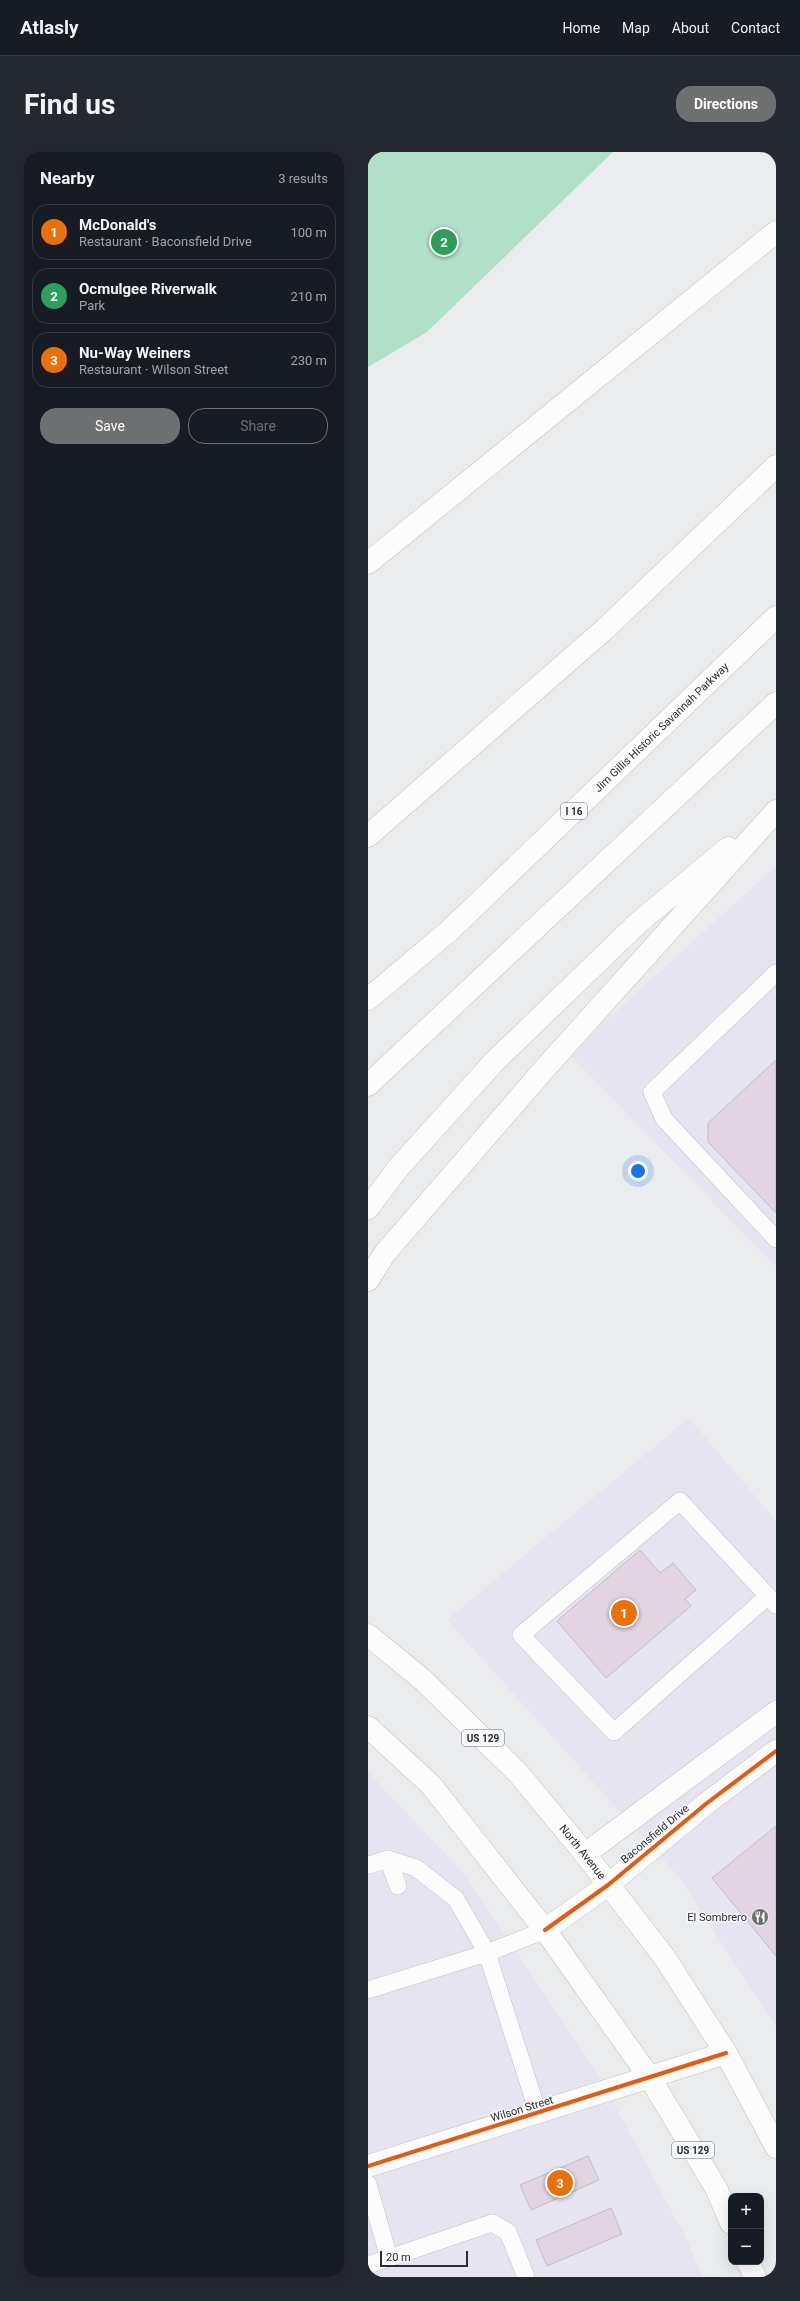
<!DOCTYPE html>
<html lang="en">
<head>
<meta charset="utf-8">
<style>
	body { margin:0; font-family:Roboto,sans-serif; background:#242831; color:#f1f3f6 }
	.controls { position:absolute; right:12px; bottom:12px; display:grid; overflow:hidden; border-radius:8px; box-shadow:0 4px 16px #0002 }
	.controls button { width:36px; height:36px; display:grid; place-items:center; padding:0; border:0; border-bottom:1px solid #363941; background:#171b24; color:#f1f3f6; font:20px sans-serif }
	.scale { position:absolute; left:12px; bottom:10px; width:88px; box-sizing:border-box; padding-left:4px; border:2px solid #2b2c2d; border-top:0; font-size:11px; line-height:14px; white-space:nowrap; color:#2b2c2d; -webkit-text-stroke:3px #f7f9fc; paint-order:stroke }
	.you { position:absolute; left:270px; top:1019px; width:14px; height:14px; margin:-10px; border:3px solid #fff; border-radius:50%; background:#1a73e8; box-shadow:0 0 0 6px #1a73e833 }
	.badge { display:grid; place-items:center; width:26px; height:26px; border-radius:50%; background:#6e6f71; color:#fff; font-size:13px; font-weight:700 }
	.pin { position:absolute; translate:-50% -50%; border:2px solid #fff; box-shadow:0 1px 4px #0006 }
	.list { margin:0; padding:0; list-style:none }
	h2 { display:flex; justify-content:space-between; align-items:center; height:52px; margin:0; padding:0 16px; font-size:17px }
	h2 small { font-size:13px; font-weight:400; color:#9ea1a6 }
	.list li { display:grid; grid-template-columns:26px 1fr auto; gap:12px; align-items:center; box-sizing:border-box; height:56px; margin:0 8px 8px; padding:0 8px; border:1px solid #363941; border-radius:16px }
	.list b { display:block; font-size:15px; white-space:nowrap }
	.list p { margin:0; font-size:13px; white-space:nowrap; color:#9ea1a6 }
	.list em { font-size:13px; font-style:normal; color:#9ea1a6 }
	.actions { display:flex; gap:8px; padding:12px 16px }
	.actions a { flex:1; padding:9px 0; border:1px solid #6e6f71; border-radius:16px; text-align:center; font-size:14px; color:#6e6f71 }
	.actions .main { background:#6e6f71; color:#fff }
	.map { position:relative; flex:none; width:408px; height:2125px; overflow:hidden; border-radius:16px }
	header { display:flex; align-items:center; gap:24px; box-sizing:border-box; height:56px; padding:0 20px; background:#171b24; border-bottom:1px solid #363941 }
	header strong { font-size:19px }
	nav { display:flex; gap:22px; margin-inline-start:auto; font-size:14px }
	.intro { display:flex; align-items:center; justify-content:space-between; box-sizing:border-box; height:96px; padding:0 24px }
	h1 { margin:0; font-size:28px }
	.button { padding:10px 18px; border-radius:16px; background:#6e6f71; color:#fff; font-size:14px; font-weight:700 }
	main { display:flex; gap:24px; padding:0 24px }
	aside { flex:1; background:#171b24; border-radius:16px; box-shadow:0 4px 16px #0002 }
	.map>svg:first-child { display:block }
	.commercial { fill:#e6e4f1 }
	.green { fill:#b0e0c8 }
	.building { fill:#e2d4e2; stroke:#bfbfc0 }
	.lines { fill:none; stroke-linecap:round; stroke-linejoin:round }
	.service-casing { stroke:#c0c1c2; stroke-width:18 }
	.minor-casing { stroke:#c0c1c2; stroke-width:23 }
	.trunk-casing { stroke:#c0c1c2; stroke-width:23 }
	.motorway-casing { stroke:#c0c1c2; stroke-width:23 }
	.service { stroke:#fcfcfc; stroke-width:17 }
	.minor { stroke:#fcfcfc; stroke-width:22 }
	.trunk { stroke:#fcfcfc; stroke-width:22 }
	.motorway { stroke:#fcfcfc; stroke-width:22 }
	.cycleway-casing { stroke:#f7f9fc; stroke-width:6 }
	.cycleway { stroke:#e8590c; stroke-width:4 }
	.labels { text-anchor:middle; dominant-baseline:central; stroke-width:3; stroke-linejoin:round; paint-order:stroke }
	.shield { fill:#f7f9fc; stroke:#686a6b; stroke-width:1 }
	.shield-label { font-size:10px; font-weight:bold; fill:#2b2c2d }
	.street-label { font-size:11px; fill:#2b2c2d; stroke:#f7f9fc }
	.poi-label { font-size:11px; fill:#2b2c2d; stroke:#f7f9fc; text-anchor:end }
</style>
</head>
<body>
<header>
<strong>Atlasly</strong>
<nav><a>Home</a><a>Map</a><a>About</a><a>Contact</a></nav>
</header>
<div class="intro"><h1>Find us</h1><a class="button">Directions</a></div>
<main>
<aside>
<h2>Nearby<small>3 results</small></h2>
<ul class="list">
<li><span class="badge" style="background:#e8710a">1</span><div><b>McDonald's</b><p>Restaurant · Baconsfield Drive</p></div><em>100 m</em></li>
<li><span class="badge" style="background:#2e9e5b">2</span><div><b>Ocmulgee Riverwalk</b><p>Park</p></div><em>210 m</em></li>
<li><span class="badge" style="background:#e8710a">3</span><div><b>Nu-Way Weiners</b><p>Restaurant · Wilson Street</p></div><em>230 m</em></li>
</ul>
<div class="actions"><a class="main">Save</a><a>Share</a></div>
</aside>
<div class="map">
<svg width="408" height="2125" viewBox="0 0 408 2125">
	<rect width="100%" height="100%" fill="#eaecee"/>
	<!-- commercial -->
	<path class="commercial" d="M408 714V1115L201 902Z
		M321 1266 408 1369V1875L311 1725 79 1468Z
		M0 1620 98 1724 230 1922 317 2084 335 2125H0Z"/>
	<!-- green -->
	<path class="green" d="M0 0H245L59 180 0 215Z"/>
	<!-- building -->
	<path class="building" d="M408 908V1061L340 990V971Z
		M272 1398 292 1421 305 1411 328 1438 317 1447 323 1454 238 1526 189 1469Z
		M408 1674V1804L344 1726Z
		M220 2004 231 2028 163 2058 152 2033Z
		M243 2056 254 2082 179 2114 168 2088Z"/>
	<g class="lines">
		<!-- service casing -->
		<g class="service-casing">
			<path id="service" d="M408 821 284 940 296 967 408 1087
				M400 1444 246 1580 153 1483 312 1349 408 1453
				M20 1707 30 1734
				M0 1713 20 1707 48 1716 88 1747 119 1801 170 1961
				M0 1838 119 1801 177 1778
				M0 2032 21 2106 0 2113
				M21 2106 124 2071 140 2080 158 2125"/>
		</g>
		<!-- minor casing -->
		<g class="minor-casing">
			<path id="minor" d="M217 1702 408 1560
				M177 1778 240 1733 339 1651 408 1599
				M0 2014 358 1901"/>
		</g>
		<!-- trunk casing -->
		<g class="trunk-casing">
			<g id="trunk">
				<path id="s1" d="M0 1483 55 1528 151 1622 217 1702 297 1806 358 1901 408 1995"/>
				<path d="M0 1575 63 1633 177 1778 282 1926 348 2036 363 2071"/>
				<path d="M380 2110 387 2125"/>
			</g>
		</g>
		<!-- motorway casing -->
		<g class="motorway-casing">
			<g id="motorway">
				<path d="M0 411 408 80"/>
				<path d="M0 684 237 477 408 314"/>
				<path id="s2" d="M0 847 81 779 408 465"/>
				<path d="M0 933 408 551"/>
				<path d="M0 1056 31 1015 126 910 270 771 360 696"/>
				<path d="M0 1128 17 1101 179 914 408 659"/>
			</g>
		</g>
		<!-- service -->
		<use href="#service" class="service"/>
		<!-- minor -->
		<use href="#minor" class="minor"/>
		<!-- trunk -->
		<use href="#trunk" class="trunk"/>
		<!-- motorway -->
		<use href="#motorway" class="motorway"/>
		<!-- cycleway casing -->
		<g class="cycleway-casing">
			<path id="cycleway" d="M177 1778 240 1733 339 1651 408 1599
				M0 2014 358 1901"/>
		</g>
		<!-- cycleway -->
		<use href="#cycleway" class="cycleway"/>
	</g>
	<!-- icons -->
	<defs>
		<g id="restaurant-disc" transform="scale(0.9)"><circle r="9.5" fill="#6e6f71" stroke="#f7f9fc"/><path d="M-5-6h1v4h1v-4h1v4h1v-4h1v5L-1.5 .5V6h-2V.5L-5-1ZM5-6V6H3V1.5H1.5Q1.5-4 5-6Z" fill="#fff"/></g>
	</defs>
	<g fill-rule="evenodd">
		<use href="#restaurant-disc" x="392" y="1765"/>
	</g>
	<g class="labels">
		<!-- shield labels -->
		<g class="shield">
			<rect x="193" y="651" width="26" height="16" rx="3"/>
			<rect x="94" y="1578" width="42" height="16" rx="3"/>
			<rect x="304" y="1990" width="42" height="16" rx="3"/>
		</g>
		<g class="shield-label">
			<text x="206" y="659">I 16</text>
			<text x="115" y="1586">US 129</text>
			<text x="325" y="1998">US 129</text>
		</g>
		<!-- street labels -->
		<g class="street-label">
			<text stroke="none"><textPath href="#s2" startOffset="400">Jim Gillis Historic Savannah Parkway</textPath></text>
			<text transform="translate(287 1682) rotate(-40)">Baconsfield Drive</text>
			<text stroke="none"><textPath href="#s1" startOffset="306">North Avenue</textPath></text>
			<text transform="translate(154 1957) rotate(-17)">Wilson Street</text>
		</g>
		<!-- poi labels -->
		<g class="poi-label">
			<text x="379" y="1765">El Sombrero</text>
		</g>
	</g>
</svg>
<div class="controls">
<button>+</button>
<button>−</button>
</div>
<div class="scale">20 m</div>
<div class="you"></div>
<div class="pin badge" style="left:256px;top:1461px;background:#e8710a">1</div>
<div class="pin badge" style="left:76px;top:90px;background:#2e9e5b">2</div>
<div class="pin badge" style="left:192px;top:2031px;background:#e8710a">3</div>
</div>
</main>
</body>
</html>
